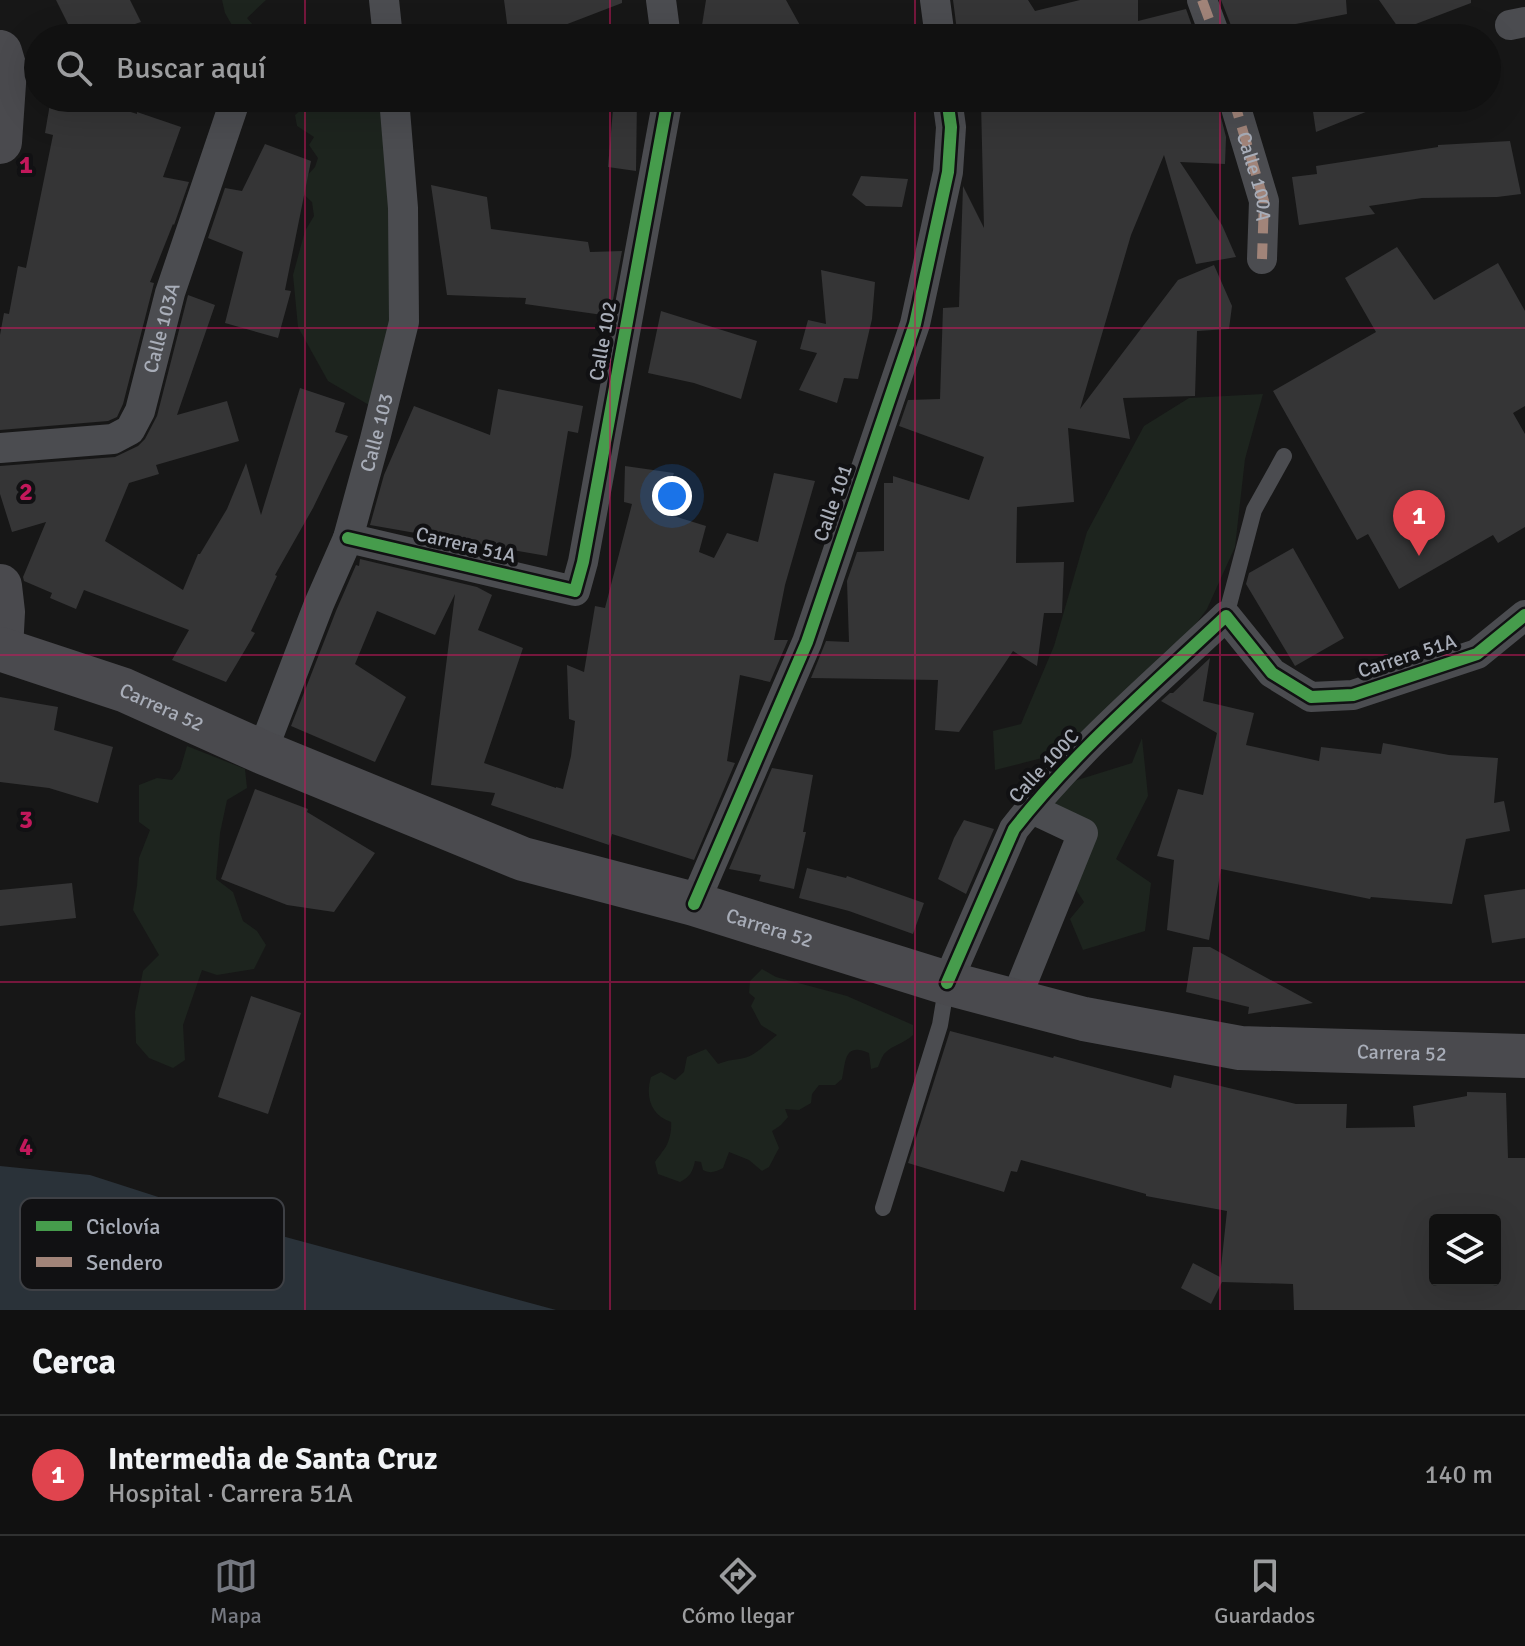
<!DOCTYPE html>
<html lang="es">
<head>
<meta charset="utf-8">
<style>
	body { margin:0; font-family:Signika,sans-serif; background:#1a1a1a; color:#f1f3f6 }
	.controls { position:absolute; right:24px; bottom:24px; display:grid; overflow:hidden; border-radius:8px; box-shadow:0 8px 32px #0002 }
	.controls button { width:72px; height:72px; display:grid; place-items:center; padding:0; border:0; border-bottom:2px solid #303131; background:#111; color:#f1f3f6; font:40px sans-serif }
	.you { position:absolute; left:672px; top:496px; width:28px; height:28px; margin:-20px; border:6px solid #fff; border-radius:50%; background:#1a73e8; box-shadow:0 0 0 12px #1a73e833 }
	.badge { display:grid; place-items:center; width:52px; height:52px; border-radius:50%; background:#757880; color:#fff; font-size:26px; font-weight:700 }
	.pin { position:absolute; translate:-50% -66px; filter:drop-shadow(0 2px 4px #0008) }
	.pin::after { content:''; position:absolute; top:42px; width:28px; height:24px; background:inherit; clip-path:polygon(0 0,100% 0,50% 100%) }
	.list { margin:0; padding:0; list-style:none }
	h2 { display:flex; justify-content:space-between; align-items:center; height:104px; margin:0; padding:0 32px; font-size:34px }
	h2 small { font-size:26px; font-weight:400; color:#9c9d9f }
	.list li { display:grid; grid-template-columns:52px 1fr auto; gap:24px; align-items:center; box-sizing:border-box; height:120px; padding:0 32px; border-top:2px solid #303131 }
	.list b { display:block; font-size:30px; white-space:nowrap }
	.list p { margin:0; font-size:26px; white-space:nowrap; color:#9c9d9f }
	.list em { font-size:26px; font-style:normal; color:#9c9d9f }
	.icon { flex:none; width:44px; height:44px; fill:none; stroke:currentColor; stroke-width:2; stroke-linecap:round; stroke-linejoin:round }
	.map { position:relative; flex:none; width:1525px; height:1310px; overflow:hidden }
	.search { position:absolute; background:#111; box-shadow:0 8px 32px #0002; left:24px; right:24px; top:24px; height:88px; display:flex; align-items:center; gap:20px; box-sizing:border-box; padding:0 28px; border-radius:44px; color:#9c9d9f; font-size:30px }
	.sheet { height:224px; background:#111 }
	nav { display:flex; justify-content:space-around; align-items:center; box-sizing:border-box; height:112px; border-top:2px solid #303131; background:#111; font-size:22px; color:#9c9d9f }
	nav a { display:grid; justify-items:center; gap:4px }
	nav .on { color:#757880 }
	.map>svg:first-child { display:block }
	.green { fill:#1d241e }
	.water { fill:#2a3239 }
	.building { fill:#353536; fill-rule:evenodd }
	.lines { fill:none; stroke-linecap:round; stroke-linejoin:round }
	.lane { stroke:#4b4c50; stroke-width:16 }
	.street { stroke:#4b4c50; stroke-width:30 }
	.secondary { stroke:#4a4a4e; stroke-width:44 }
	.quiet { stroke:#a18479; stroke-width:10; stroke-dasharray:20 10; stroke-linecap:butt }
	.cycleway-casing { stroke:#111113; stroke-width:17 }
	.cycleway { stroke:#469c4c; stroke-width:12 }
	.grid { fill:none; stroke:#c2185b; stroke-width:2; stroke-opacity:0.55 }
	.labels { text-anchor:middle; dominant-baseline:central; stroke-width:8; stroke-linejoin:round; paint-order:stroke }
	.street-label { font-size:20px; fill:#a8adb8; stroke:#111113 }
	.key { fill:#111113; stroke:#3e4045; stroke-width:2 }
	.key-label { font-size:22px; fill:#a8adb8 }
	.grid-label { font-size:26px; text-anchor:middle; font-weight:bold; fill:#c2185b; stroke:#111113; stroke-width:8; stroke-linejoin:round; paint-order:stroke }
</style>
</head>
<body>
<div class="map">
<svg width="1525" height="1310" viewBox="0 0 1525 1310">
	<rect width="100%" height="100%" fill="#171717"/>
	<!-- green -->
	<path class="green" d="M222 0H266L247 18 264 38H220L226 37 233 27 225 13Z
		M288 98H404L411 332 369 405 328 381 298 327 293 275 305 231 314 216 312 202 302 193 305 178 315 167 318 158 309 145 314 137 297 126 295 115 303 108 307 103Z
		M1263 394 1245 459 1235 547 1207 609 1109 741 995 770 993 731 1021 724 1054 646 1087 532 1144 426 1189 398Z
		M1142 738 1148 796 1116 859 1151 883 1145 931 1083 950 1070 919 1084 902 1062 868 1077 825 1014 829 1058 786 1132 763Z
		M187 746 245 769 247 788 227 800 220 833 216 879 233 892 243 921 257 931 266 945 254 969 217 975 202 970 183 1025 185 1060 173 1068 149 1058 136 1043 135 1012 143 971 159 955 133 910 137 886 139 858 150 830 139 822V785L157 778 172 780 180 770Z
		M762 969 776 977 847 996 913 1025V1035C905 1043 892 1045 884 1054 881 1058 880 1063 878 1067L871 1069 869 1053C844 1042 846 1061 842 1079L835 1085H819L812 1094 811 1103 799 1110 785 1109 788 1117 781 1125 772 1131 779 1148 769 1167 762 1171 749 1160 729 1152 723 1168C715 1172 711 1174 703 1170L701 1162 695 1161C693 1171 690 1177 680 1182L658 1174 655 1162C657 1158 660 1156 662 1152 669 1145 672 1131 671 1122 651 1115 645 1097 651 1077L661 1072 675 1080 684 1072 687 1057 706 1049 718 1064C728 1060 734 1060 744 1058 756 1055 767 1043 777 1035L761 1025 751 1006 755 998 749 993 750 981Z"/>
	<!-- water -->
	<path class="water" d="M0 1166 90 1175 267 1232 556 1310H0Z"/>
	<!-- building -->
	<path class="building" d="M56 0H130L141 22 93 38H75Z
		M504 0H622V3L557 28 558 38H509Z
		M706 0H786L807 38H700Z
		M953 0H1028L1035 11 1080 0H1138V21L1186 9 1196 37 1106 38 1099 28 1031 32 1030 38H958Z
		M1221 0H1346L1347 14 1245 34 1243 25 1232 28Z
		M1379 0H1471V3L1400 30Z
		M51 98H87L137 114V112L181 127 163 177 189 182 174 225 173 224 150 282 154 283 123 404 117 417 108 421 0 430V335L4 313 9 314 18 266 26 268 53 135 45 133Z
		M614 98H637L636 171 608 167Z
		M1032 98H1216L1226 137 1225 164 1180 162 1222 225 1236 257 1196 264 1164 155 1131 235 1080 409 1178 280 1214 265 1232 306 1229 329 1197 331 1195 396 1123 398 1130 439 1068 428 1074 502 1017 507 1016 563 1064 562 1062 613H1044L1037 666 1013 651 959 732 935 730 938 680 811 678 826 641 849 642 847 581 857 552 884 551V483H893V476L969 500 984 457 899 426 908 400 940 399 943 308 959 307 963 186 984 228 981 103Z
		M1311 98H1398V99L1316 132Z
		M1510 141 1521 194 1497 197 1422 198 1369 206 1375 214 1299 225 1292 177 1317 174 1316 166 1438 147V145Z
		M265 144 311 161 285 290 291 291 278 338 225 323 243 252 208 238 225 188 242 191Z
		M861 176 908 179 902 207 866 206 852 195Z
		M431 185 487 197 491 229 588 242 590 252 622 251 610 316 525 304 526 298 447 295Z
		M1397 247 1434 300 1498 263 1525 311V406L1513 413 1525 434V527L1498 543 1493 535 1399 589 1368 534 1357 540 1273 391 1376 332 1345 278Z
		M821 270 875 282 872 319 858 379 844 378 837 403 799 390 817 353 800 349 808 320 826 324Z
		M188 295 215 305 177 415 227 401 239 441 156 465 159 474 129 483 105 541 183 590 198 554H200L227 509 246 463 261 515 300 388 345 403 335 432 348 436 313 508 275 575 277 576 251 631 255 633 226 682 172 660 189 630 84 590 76 609 50 598 52 593 24 581 23 577 46 522 12 532 0 494V466L115 457 138 446 145 439 157 416Z
		M661 311 757 341 741 399 694 383 648 373Z
		M498 389 583 406 578 433 568 431 547 556 370 525 384 475 414 406 490 435Z
		M625 466 674 473 661 512 706 526 699 552 714 558 727 533 758 542 774 473 815 481 785 585 774 640H788L770 682 740 675 727 761 735 763 694 860 612 834 609 845 491 805 495 793 431 785 455 594 435 635 377 611 355 664 406 697 375 762 291 726 336 611 356 565 359 566 360 559 477 587 492 595 478 630 523 648 484 763 556 788V787L563 789 571 756 575 721 569 719 567 665 584 672 595 606 605 608 632 504 624 502Z
		M1293 548 1344 638 1295 666 1246 584 1249 573Z
		M1210 658 1203 701 1254 713 1246 745 1319 761 1321 747 1381 754 1383 743 1449 755 1498 758 1494 803 1504 801 1510 831 1466 839 1452 904 1371 897 1370 899 1221 869 1209 940 1167 930 1174 860 1157 856 1178 789 1203 795 1217 733 1161 701 1170 693H1173Z
		M0 697 58 707 54 730 113 747 98 803 49 788 0 782Z
		M772 768 813 775 803 832H806L794 889 759 881 761 875 729 869Z
		M255 789 308 809 307 812 375 853 334 912 287 905 221 879Z
		M964 820 994 829 966 894 938 879 954 838Z
		M807 868 846 878 847 876 924 903 913 934 849 911 799 898Z
		M72 883 76 918 0 926V890Z
		M1525 889V938L1492 943 1484 895Z
		M1193 947H1210L1313 1003 1248 1014 1249 1007 1186 992Z
		M251 996 301 1013 268 1114 218 1097Z
		M950 1031 1053 1058 1054 1056 1171 1088 1174 1075 1296 1104H1347L1346 1128 1415 1127 1413 1106 1467 1096V1092L1506 1093 1508 1158H1525V1310H1294L1293 1284 1222 1282 1211 1304 1181 1288 1193 1263 1220 1277 1227 1211 1146 1196V1194L1021 1160 1017 1172 1011 1171 1004 1192 908 1163ZM1435 1220H1495V1280H1435Z"/>
	<g class="lines">
		<!-- lane -->
		<path class="lane" d="M1226 616 1254 510 1284 456
			M883 1208 940 1025 947 983"/>
		<!-- street -->
		<g class="street">
			<path d="M384 0 388 38"/>
			<path d="M661 0 666 38"/>
			<path d="M935 0 940 38"/>
			<path d="M1202 0 1216 38"/>
			<path d="M1510 25 1525 22"/>
			<path id="s1" d="M1233 98 1264 201 1262 259"/>
			<path id="s2" d="M0 448 113 439 130 430 140 411 170 293 235 101"/>
			<path d="M348 538 575 591 583 562 668 98"/>
			<path id="s3" d="M262 752 319 604 348 538 374 443 404 322 403 208 394 98"/>
			<path d="M694 904 807 642 915 324 948 172 951 127 947 98"/>
			<path d="M947 983 1014 829C1076 750 1153 685 1226 616L1272 673 1311 697 1353 695 1477 654 1525 615"/>
			<path d="M1015 1001 1083 833 1030 808"/>
		</g>
		<!-- secondary -->
		<g class="secondary">
			<path d="M0 52 5 69 0 142"/>
			<path d="M0 586 3 612 1 649"/>
			<path id="s4" d="M0 649 124 690 262 752 523 859 694 904 947 983 1015 1001 1084 1019 1240 1048 1525 1056"/>
		</g>
		<!-- quiet -->
		<path class="quiet" d="M1202 0 1216 38
			M1233 98 1264 201 1262 259"/>
		<!-- cycleway casing -->
		<g class="cycleway-casing">
			<path id="cycleway" d="M348 538 575 591 583 562 668 98
				M694 904 807 642 915 324 948 172 951 127 947 98
				M947 983 1014 829C1076 750 1153 685 1226 616L1272 673 1311 697 1353 695 1477 654 1525 615"/>
		</g>
		<!-- cycleway -->
		<use href="#cycleway" class="cycleway"/>
	</g>
	<!-- grid -->
	<path class="grid" d="M305 0V38M610 0V38M915 0V38M1220 0V38M305 98V1310M610 98V1310M915 98V1310M1220 98V1310M0 328H1525M0 655H1525M0 982H1525"/>
	<g class="labels">
		<!-- street labels -->
		<g class="street-label">
			<text stroke="none"><textPath href="#s1" startOffset="82">Calle 100A</textPath></text>
			<text stroke="none"><textPath href="#s2" startOffset="240">Calle 103A</textPath></text>
			<text transform="translate(603 341) rotate(-80)">Calle 102</text>
			<text stroke="none"><textPath href="#s3" startOffset="340">Calle 103</textPath></text>
			<text transform="translate(833 503) rotate(-71)">Calle 101</text>
			<text transform="translate(466 545) rotate(13)">Carrera 51A</text>
			<text transform="translate(1407 656) rotate(-18)">Carrera 51A</text>
			<text stroke="none"><textPath href="#s4" startOffset="172">Carrera 52</textPath></text>
			<text transform="translate(1044 766) rotate(-47)">Calle 100C</text>
			<text stroke="none"><textPath href="#s4" startOffset="820">Carrera 52</textPath></text>
			<text stroke="none"><textPath href="#s4" startOffset="1468">Carrera 52</textPath></text>
		</g>
	</g>
	<!-- legend -->
	<rect x="20" y="1198" width="264" height="92" rx="12" class="key"/>
	<rect x="36" y="1221" width="36" height="10" fill="#469c4c"/>
	<rect x="36" y="1257" width="36" height="10" fill="#a18479"/>
	<g class="key-label">
		<text x="86" y="1234">Ciclovía</text>
		<text x="86" y="1270">Sendero</text>
	</g>
	<g class="grid-label">
		<text x="26" y="173">1</text>
		<text x="26" y="500">2</text>
		<text x="26" y="828">3</text>
		<text x="26" y="1155">4</text>
	</g>
</svg>
<div class="controls">
<button><svg class="icon" aria-label="layers" viewBox="0 0 24 24"><path d="M12 4l9 5-9 5-9-5zM3 14l9 5 9-5"/></svg></button>
</div>
<div class="you"></div>
<div class="pin badge" style="left:1419px;top:556px;background:#e0444e">1</div>
<div class="search"><svg class="icon" aria-label="search" viewBox="0 0 24 24"><circle cx="10" cy="10" r="6"/><path d="M15 15l6 6"/></svg>Buscar aquí</div>
</div>
<section class="sheet">
<h2>Cerca<small></small></h2>
<ul class="list">
<li><span class="badge" style="background:#e0444e">1</span><div><b>Intermedia de Santa Cruz</b><p>Hospital · Carrera 51A</p></div><em>140 m</em></li>
</ul>
</section>
<nav>
<a class="on"><svg class="icon" aria-label="map" viewBox="0 0 24 24"><path d="M3 6l6-2 6 2 6-2v14l-6 2-6-2-6 2zM9 4v14M15 6v14"/></svg>Mapa</a>
<a><svg class="icon" aria-label="directions" viewBox="0 0 24 24"><path d="M12 3l9 9-9 9-9-9zM9 14v-3h6M13 9l2 2-2 2"/></svg>Cómo llegar</a>
<a><svg class="icon" aria-label="saved" viewBox="0 0 24 24"><path d="M7 4h10v16l-5-4-5 4z"/></svg>Guardados</a>
</nav>
</body>
</html>
